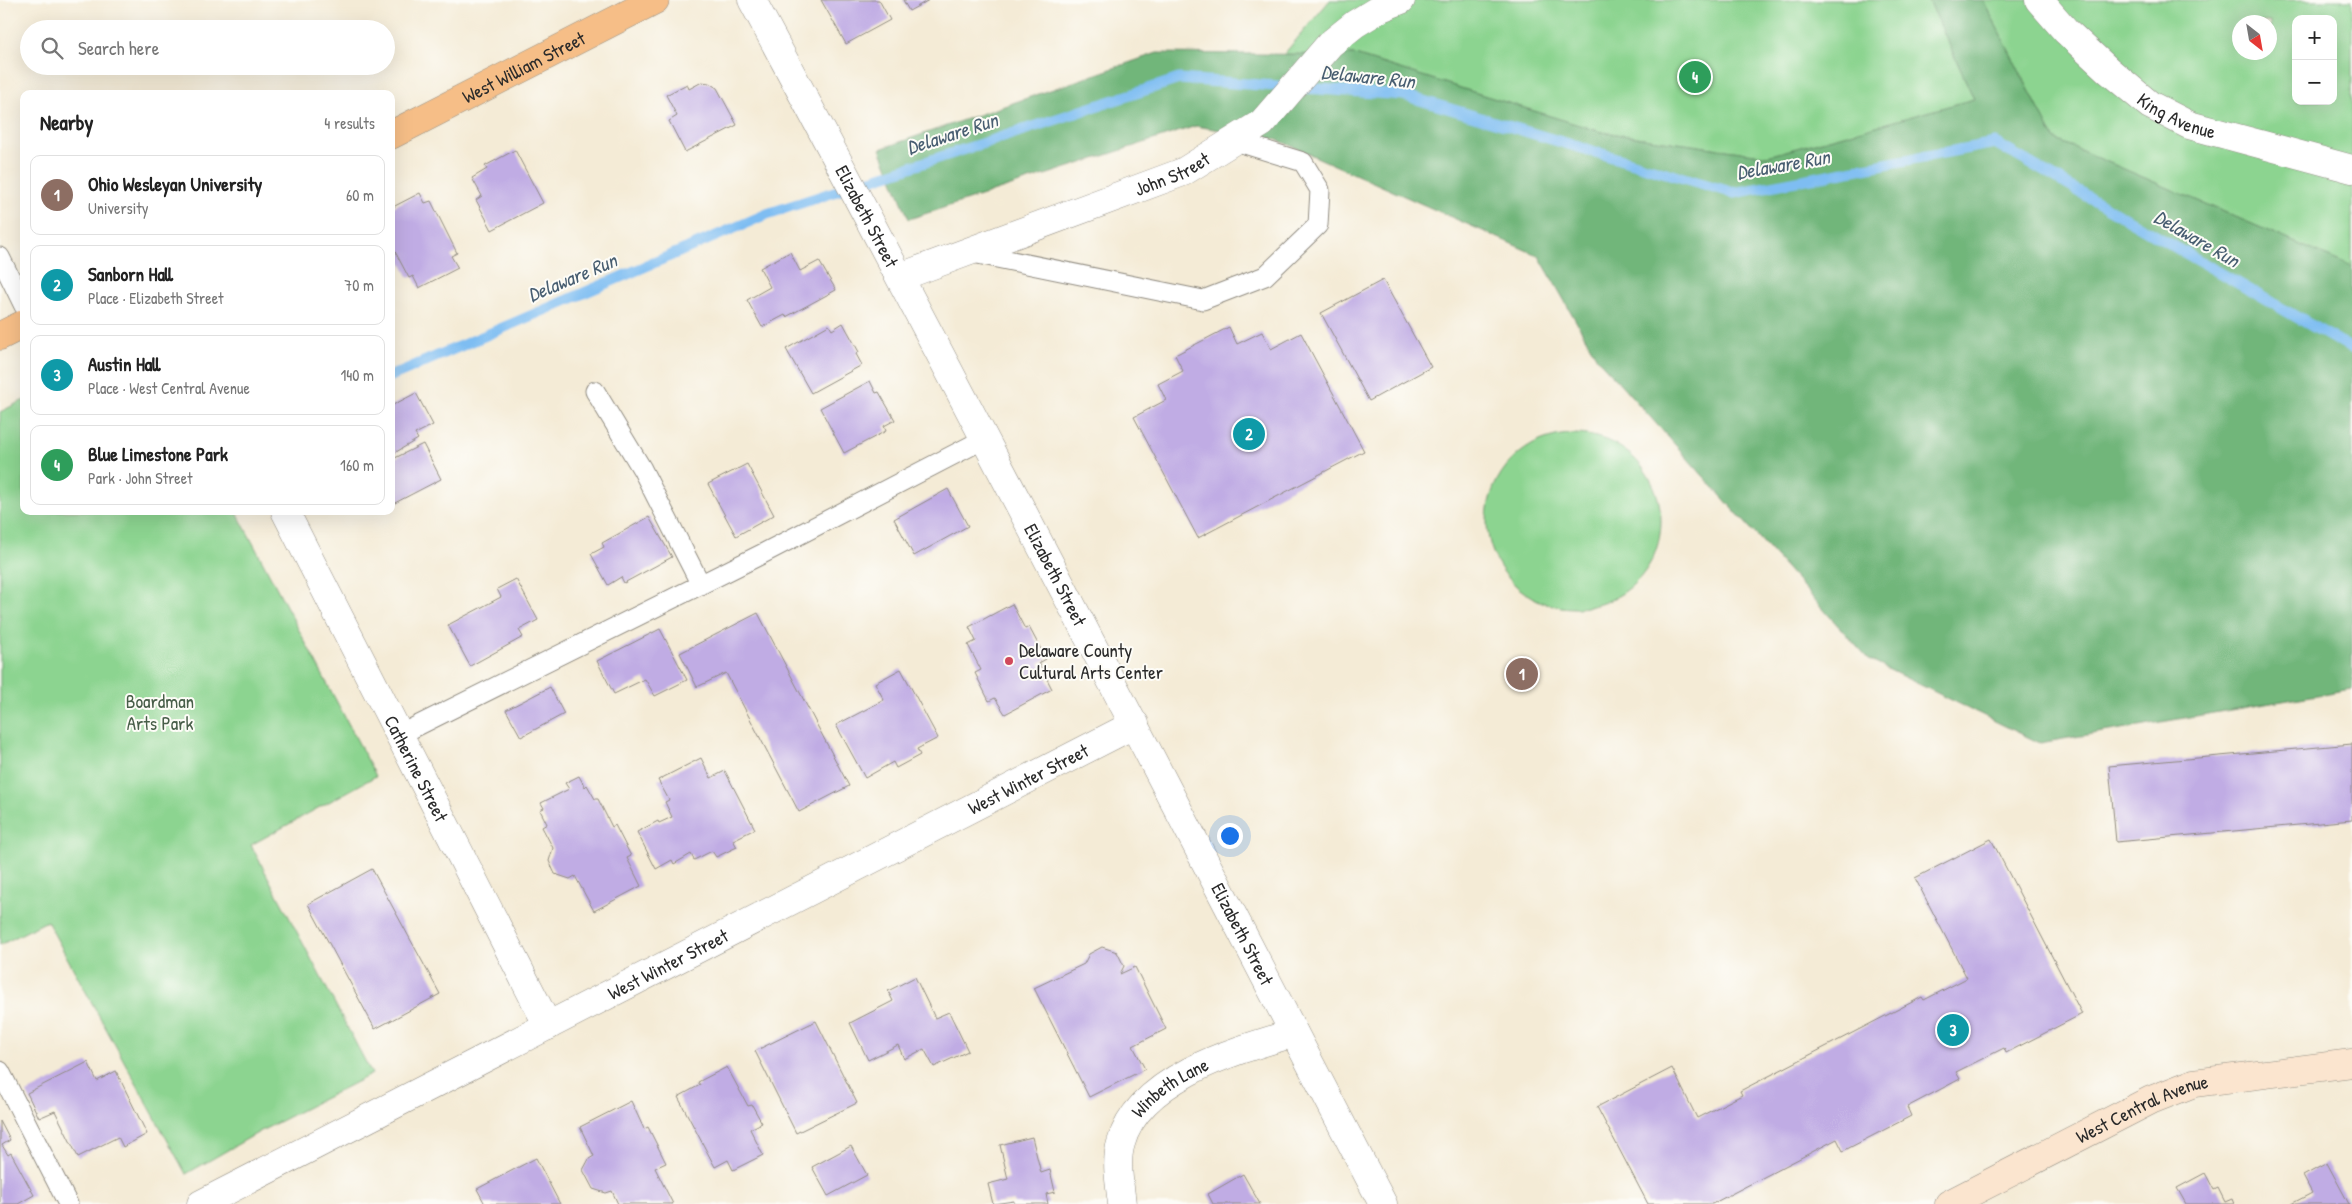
<!DOCTYPE html>
<html lang="en">
<head>
<meta charset="utf-8">
<style>
	body { margin:0; font-family:"Patrick Hand",sans-serif; background:#f2f2f2; color:#222 }
	.controls { position:absolute; right:15px; top:15px; display:grid; overflow:hidden; border-radius:10px; box-shadow:0 5px 20px #0002 }
	.controls button { width:45px; height:45px; display:grid; place-items:center; padding:0; border:0; border-bottom:1px solid #e0e0e0; background:#fff; color:#222; font:25px sans-serif }
	.compass { position:absolute; left:2232px; top:15px; width:45px; height:45px; border-radius:50%; background:#fff; box-shadow:0 5px 20px #0002; rotate:149deg }
	.you { position:absolute; left:1229px; top:835px; width:18px; height:18px; margin:-12px; border:4px solid #fff; border-radius:50%; background:#1a73e8; box-shadow:0 0 0 8px #1a73e833 }
	.badge { display:grid; place-items:center; width:32px; height:32px; border-radius:50%; background:#d1495b; color:#fff; font-size:16px; font-weight:700 }
	.pin { position:absolute; translate:-50% -50%; border:2px solid #fff; box-shadow:0 1px 5px #0006 }
	.list { margin:0; padding:0; list-style:none }
	h2 { display:flex; justify-content:space-between; align-items:center; height:65px; margin:0; padding:0 20px; font-size:21px }
	h2 small { font-size:16px; font-weight:400; color:#767676 }
	.list li { display:grid; grid-template-columns:32px 1fr auto; gap:15px; align-items:center; box-sizing:border-box; height:80px; margin:0 10px 10px; padding:0 10px; border:1px solid #e0e0e0; border-radius:10px }
	.list b { display:block; font-size:19px; white-space:nowrap }
	.list p { margin:0; font-size:16px; white-space:nowrap; color:#767676 }
	.list em { font-size:16px; font-style:normal; color:#767676 }
	.icon { flex:none; width:28px; height:28px; fill:none; stroke:currentColor; stroke-width:2; stroke-linecap:round; stroke-linejoin:round }
	.map { position:relative; flex:none; width:2352px; height:1204px; overflow:hidden }
	.search { position:absolute; background:#fff; box-shadow:0 5px 20px #0002; left:20px; top:20px; width:375px; height:55px; display:flex; align-items:center; gap:12px; box-sizing:border-box; padding:0 18px; border-radius:28px; color:#767676; font-size:19px }
	.panel { position:absolute; background:#fff; box-shadow:0 5px 20px #0002; left:20px; top:90px; width:375px; height:425px; border-radius:10px }
	.map>svg:first-child { display:block }
	.green { fill:#8cd490; stroke:#5c805e; fill-rule:evenodd }
	.forest { fill:#71b67a; stroke:#4e7052 }
	.lines { fill:none; stroke-linecap:round; stroke-linejoin:round }
	.stream { stroke:#7ebdf2; stroke-width:11 }
	.building { fill:#c0ace4 }
	.service-casing { stroke:#908b80; stroke-width:21 }
	.minor-casing { stroke:#908b80; stroke-width:29 }
	.secondary-casing { stroke:#908b80; stroke-width:29 }
	.trunk-casing { stroke:#908b80; stroke-width:29 }
	.service { stroke:#fff; stroke-width:19 }
	.minor { stroke:#fff; stroke-width:28 }
	.secondary { stroke:#fbe5cf; stroke-width:28 }
	.trunk { stroke:#f6be87; stroke-width:28 }
	.poi-dot { fill:#d1495b; stroke:#fdfcf7; stroke-width:2 }
	.labels { text-anchor:middle; dominant-baseline:central; stroke-width:4; stroke-linejoin:round; paint-order:stroke }
	.street-label { font-size:19px; fill:#2b2b2b; stroke:#fdfcf7 }
	.poi-label { font-size:19px; fill:#2b2b2b; stroke:#fdfcf7; text-anchor:start }
	.park-label { font-size:19px; fill:#485e49; stroke:#fdfcf7 }
	.water-label { font-size:20px; font-style:italic; fill:#485e71; stroke:#fdfcf7 }
</style>
</head>
<body>
<div class="map">
<svg width="2352" height="1204" viewBox="0 0 2352 1204">
	<rect width="100%" height="100%" fill="#fdfcf7"/>
	<filter id="ink" filterUnits="userSpaceOnUse"><feTurbulence type="fractalNoise" baseFrequency=".02" numOctaves="2"/><feDisplacementMap in="SourceGraphic" scale="10" xChannelSelector="R" yChannelSelector="G"/><feConvolveMatrix kernelMatrix="1 2 1 2 8 2 1 2 1" color-interpolation-filters="sRGB"/></filter>
	<filter id="wash" filterUnits="userSpaceOnUse"><feTurbulence type="fractalNoise" baseFrequency=".0096" numOctaves="4" result="noise"/><feDisplacementMap in="SourceGraphic" scale="20" xChannelSelector="R" yChannelSelector="G"/><feGaussianBlur stdDeviation="1.12" result="paint"/><feColorMatrix in="noise" values="0 0 0 0 0 0 0 0 0 0 0 0 0 0 0 0 0 1.4 0 .05"/><feComposite in="paint" operator="in"/></filter>
	<g filter="url(#wash)">
		<rect width="100%" height="100%" fill="#f4ebd6"/>
		<!-- green -->
		<path class="green" d="M1330 0H1929L1974 99 1768 156 1601 132 1355 55 1284 54Z
			M1983 0H2352V267L2054 139ZM2296 19H2333V101H2296ZM2240 22H2270V52H2240Z
			M24 400V511H236L376 776 251 845 372 1074 261 1131 186 1174 47 921 0 945V412Z
			M1487 521a87 87 0 1 1 174 0a87 87 0 1 1-174 0Z"/>
		<!-- forest -->
		<path class="forest" d="M1929 0H1983L2054 139 2352 267V689L2040 743 1869 660 1597 358 1539 256 1278 140 1196 126 909 219 880 149 1157 53 1355 55 1601 132 1768 156 1974 99Z"/>
		<g class="lines">
			<!-- stream -->
			<path class="stream" d="M391 376 767 214 1179 79 1403 95 1734 193 1995 143 2352 349"/>
		</g>
		<g id="blocks">
			<!-- building -->
			<path class="building" d="M821 0H879L890 20 846 44Z
				M903 0H929L909 11Z
				M702 82 709 83 717 88 737 125 685 152 669 121 677 116 666 95 687 84 689 89Z
				M515 150 543 203 492 230 476 200 482 196 472 178 487 169 485 166Z
				M420 193 425 203 431 201 457 253 451 256 458 268 419 288 413 276 409 278 391 244V208Z
				M790 252 800 271 819 261 836 290 786 317 785 315 762 327 747 300 770 287 760 268Z
				M1383 280 1431 367 1369 401 1321 313Z
				M843 323 859 352 856 354 862 365 811 393 786 349 829 325 832 330Z
				M1229 327 1237 344 1262 332 1271 349 1301 333 1364 451 1198 538 1134 417 1166 400 1158 384 1183 371 1175 355Z
				M870 381 876 393 879 392 895 420 884 426 886 431 844 453 820 408Z
				M416 393 433 425 415 434 418 439 391 455V406Z
				M423 444 441 479 391 505V460Z
				M747 464 774 515 736 536 708 484Z
				M948 489 968 526 914 556 894 519Z
				M649 517 672 557 624 583 621 577 608 585 591 554 604 547 602 543Z
				M516 579 538 620 519 630 523 637 470 666 448 625 501 597 497 589Z
				M1012 604 1025 629 1029 627 1046 659 1039 663 1052 689 1005 714 995 698 989 701 975 673 981 670 968 645 976 641 969 627Z
				M758 613 849 786 799 812 726 673 697 687 680 653Z
				M660 629 687 680 655 696 645 679 614 694 597 661Z
				M901 669 938 738 917 749 920 755 896 768 893 762 865 778 836 725 884 700 875 683Z
				M550 687 564 714 521 737 506 710Z
				M2352 744V820L2116 842 2109 766Z
				M701 758 711 778 725 771 755 829 733 840 737 847 716 857 712 851 694 860 691 854 674 864 672 860 656 869 637 832 658 821 659 823 672 817 665 802 669 800 658 780Z
				M579 776 585 787 587 785 595 799H598L612 827 615 825 631 856 627 858 641 886 594 911 575 876 570 879 555 874 549 861 553 848 542 827 547 824 540 810 544 808 541 803 569 789 565 783Z
				M1991 839 2082 1014 2006 1053 2004 1048 1956 1072 1960 1079 1907 1107 1911 1116 1843 1151 1837 1139 1712 1204H1648L1597 1107 1672 1068 1697 1118 1742 1095 1740 1091 1922 997 1924 1000 1967 978 1915 878Z
				M372 869 440 994 375 1029 308 904Z
				M1102 947 1117 952 1124 966 1120 974 1135 967 1166 1029 1133 1046 1145 1069 1089 1097 1034 988 1084 964 1089 954Z
				M915 977 935 1018 949 1012 968 1051 934 1067 924 1049 904 1059 898 1045 868 1060 850 1023 893 1001 888 991Z
				M816 1021 857 1103 796 1133 755 1051Z
				M88 1062 97 1081 116 1071 147 1134 123 1147 118 1137 78 1157 55 1111 39 1118 27 1093Z
				M727 1067 748 1106 752 1105 762 1123 750 1129 763 1155 733 1170 728 1160 715 1167 678 1097 700 1085 698 1082Z
				M631 1101 644 1129 648 1127 666 1163 655 1168 673 1204H618L612 1191 606 1193 593 1189 583 1170 589 1159 594 1156 580 1127Z
				M0 1121 10 1140 2 1145 8 1155 11 1153 34 1195 18 1204H0Z
				M1032 1137 1041 1173 1050 1170 1055 1192 1046 1194 1048 1204H1014V1201L993 1204 988 1184 1008 1179 1000 1145Z
				M851 1146 867 1175 828 1196 812 1167Z
				M536 1158 560 1204H485L477 1189Z
				M2327 1163 2349 1204H2291L2312 1193 2303 1176Z
				M2205 1173 2214 1190 2218 1188 2225 1202 2232 1199 2234 1204H2186L2177 1188Z
				M1243 1174 1260 1204H1213L1208 1194Z"/>
		</g>
	</g>
	<g filter="url(#ink)">
		<use href="#blocks" fill-opacity="0" stroke="#908b80" stroke-width="1"/>
		<g class="lines">
			<!-- service casing -->
			<g class="service-casing">
				<path id="service" d="M968 252 1203 300 1265 276 1318 225 1320 190 1303 162 1235 141
					M0 257 24 306
					M595 391 642 469 701 585
					M399 735 762 554 984 439
					M0 1071 68 1204"/>
			</g>
			<!-- minor casing -->
			<g class="minor-casing">
				<g id="minor">
					<path id="s1" d="M752 0C966 399 1174 802 1383 1204"/>
					<path id="s2" d="M2039 0 2066 31 2108 70 2150 105 2189 125 2352 169"/>
					<path id="s3" d="M900 277 1183 172 1262 123 1330 44 1355 24 1381 8 1401 0"/>
					<path id="s4" d="M285 511 548 1026"/>
					<path id="s5" d="M201 1204 1135 724"/>
					<path id="s6" d="M1122 1204C1120 1185 1115 1162 1121 1143 1139 1077 1237 1050 1294 1033"/>
				</g>
			</g>
			<!-- secondary casing -->
			<g class="secondary-casing">
				<g id="secondary">
					<path id="s7" d="M1949 1204 2151 1100 2194 1083 2352 1063"/>
				</g>
			</g>
			<!-- trunk casing -->
			<g class="trunk-casing">
				<g id="trunk">
					<path id="s8" d="M391 135 655 0"/>
					<path d="M0 336 24 324"/>
				</g>
			</g>
			<!-- service -->
			<use href="#service" class="service"/>
			<!-- minor -->
			<use href="#minor" class="minor"/>
			<!-- secondary -->
			<use href="#secondary" class="secondary"/>
			<!-- trunk -->
			<use href="#trunk" class="trunk"/>
		</g>
	</g>
	<!-- markers -->
	<circle class="poi-dot" cx="1009" cy="661" r="5"/>
	<g class="labels">
		<!-- street labels -->
		<g class="street-label">
			<text stroke="none"><textPath href="#s8" startOffset="149">West William Street</textPath></text>
			<text stroke="none"><textPath href="#s2" startOffset="182">King Avenue</textPath></text>
			<text stroke="none"><textPath href="#s3" startOffset="291">John Street</textPath></text>
			<text stroke="none"><textPath href="#s1" startOffset="245">Elizabeth Street</textPath></text>
			<text stroke="none"><textPath href="#s1" startOffset="650">Elizabeth Street</textPath></text>
			<text stroke="none"><textPath href="#s4" startOffset="289">Catherine Street</textPath></text>
			<text stroke="none"><textPath href="#s5" startOffset="930">West Winter Street</textPath></text>
			<text stroke="none"><textPath href="#s1" startOffset="1055">Elizabeth Street</textPath></text>
			<text stroke="none"><textPath href="#s5" startOffset="525">West Winter Street</textPath></text>
			<text stroke="none"><textPath href="#s6" startOffset="138">Winbeth Lane</textPath></text>
			<text stroke="none"><textPath href="#s7" startOffset="216">West Central Avenue</textPath></text>
		</g>
		<!-- poi labels -->
		<g class="poi-label">
			<text x="1019" y="650">Delaware County<tspan x="1019" dy="22">Cultural Arts Center</tspan></text>
		</g>
		<!-- park labels -->
		<g class="park-label">
			<text x="160" y="701">Boardman<tspan x="160" dy="22">Arts Park</tspan></text>
		</g>
		<!-- water labels -->
		<g class="water-label">
			<text transform="translate(1368 76) rotate(6)">Delaware Run</text>
			<text transform="translate(952 133) rotate(-18)">Delaware Run</text>
			<text transform="translate(1783 164) rotate(-10)">Delaware Run</text>
			<text transform="translate(2197 238) rotate(30)">Delaware Run</text>
			<text transform="translate(572 277) rotate(-23)">Delaware Run</text>
		</g>
	</g>
</svg>
<div class="controls">
<button>+</button>
<button>−</button>
</div>
<svg class="compass" viewBox="-18 -18 36 36"><path d="M0-13l5 13h-10z" fill="#e53935"/><path d="M0 13l5-13h-10z" fill="#767676"/></svg>
<div class="you"></div>
<div class="pin badge" style="left:1522px;top:674px;background:#8d6e63">1</div>
<div class="pin badge" style="left:1249px;top:434px;background:#0f9aa8">2</div>
<div class="pin badge" style="left:1953px;top:1030px;background:#0f9aa8">3</div>
<div class="pin badge" style="left:1695px;top:77px;background:#2e9e5b">4</div>
<div class="search"><svg class="icon" aria-label="search" viewBox="0 0 24 24"><circle cx="10" cy="10" r="6"/><path d="M15 15l6 6"/></svg>Search here</div>
<section class="panel">
<h2>Nearby<small>4 results</small></h2>
<ul class="list">
<li><span class="badge" style="background:#8d6e63">1</span><div><b>Ohio Wesleyan University</b><p>University</p></div><em>60 m</em></li>
<li><span class="badge" style="background:#0f9aa8">2</span><div><b>Sanborn Hall</b><p>Place · Elizabeth Street</p></div><em>70 m</em></li>
<li><span class="badge" style="background:#0f9aa8">3</span><div><b>Austin Hall</b><p>Place · West Central Avenue</p></div><em>140 m</em></li>
<li><span class="badge" style="background:#2e9e5b">4</span><div><b>Blue Limestone Park</b><p>Park · John Street</p></div><em>160 m</em></li>
</ul>
</section>
</div>
</body>
</html>
